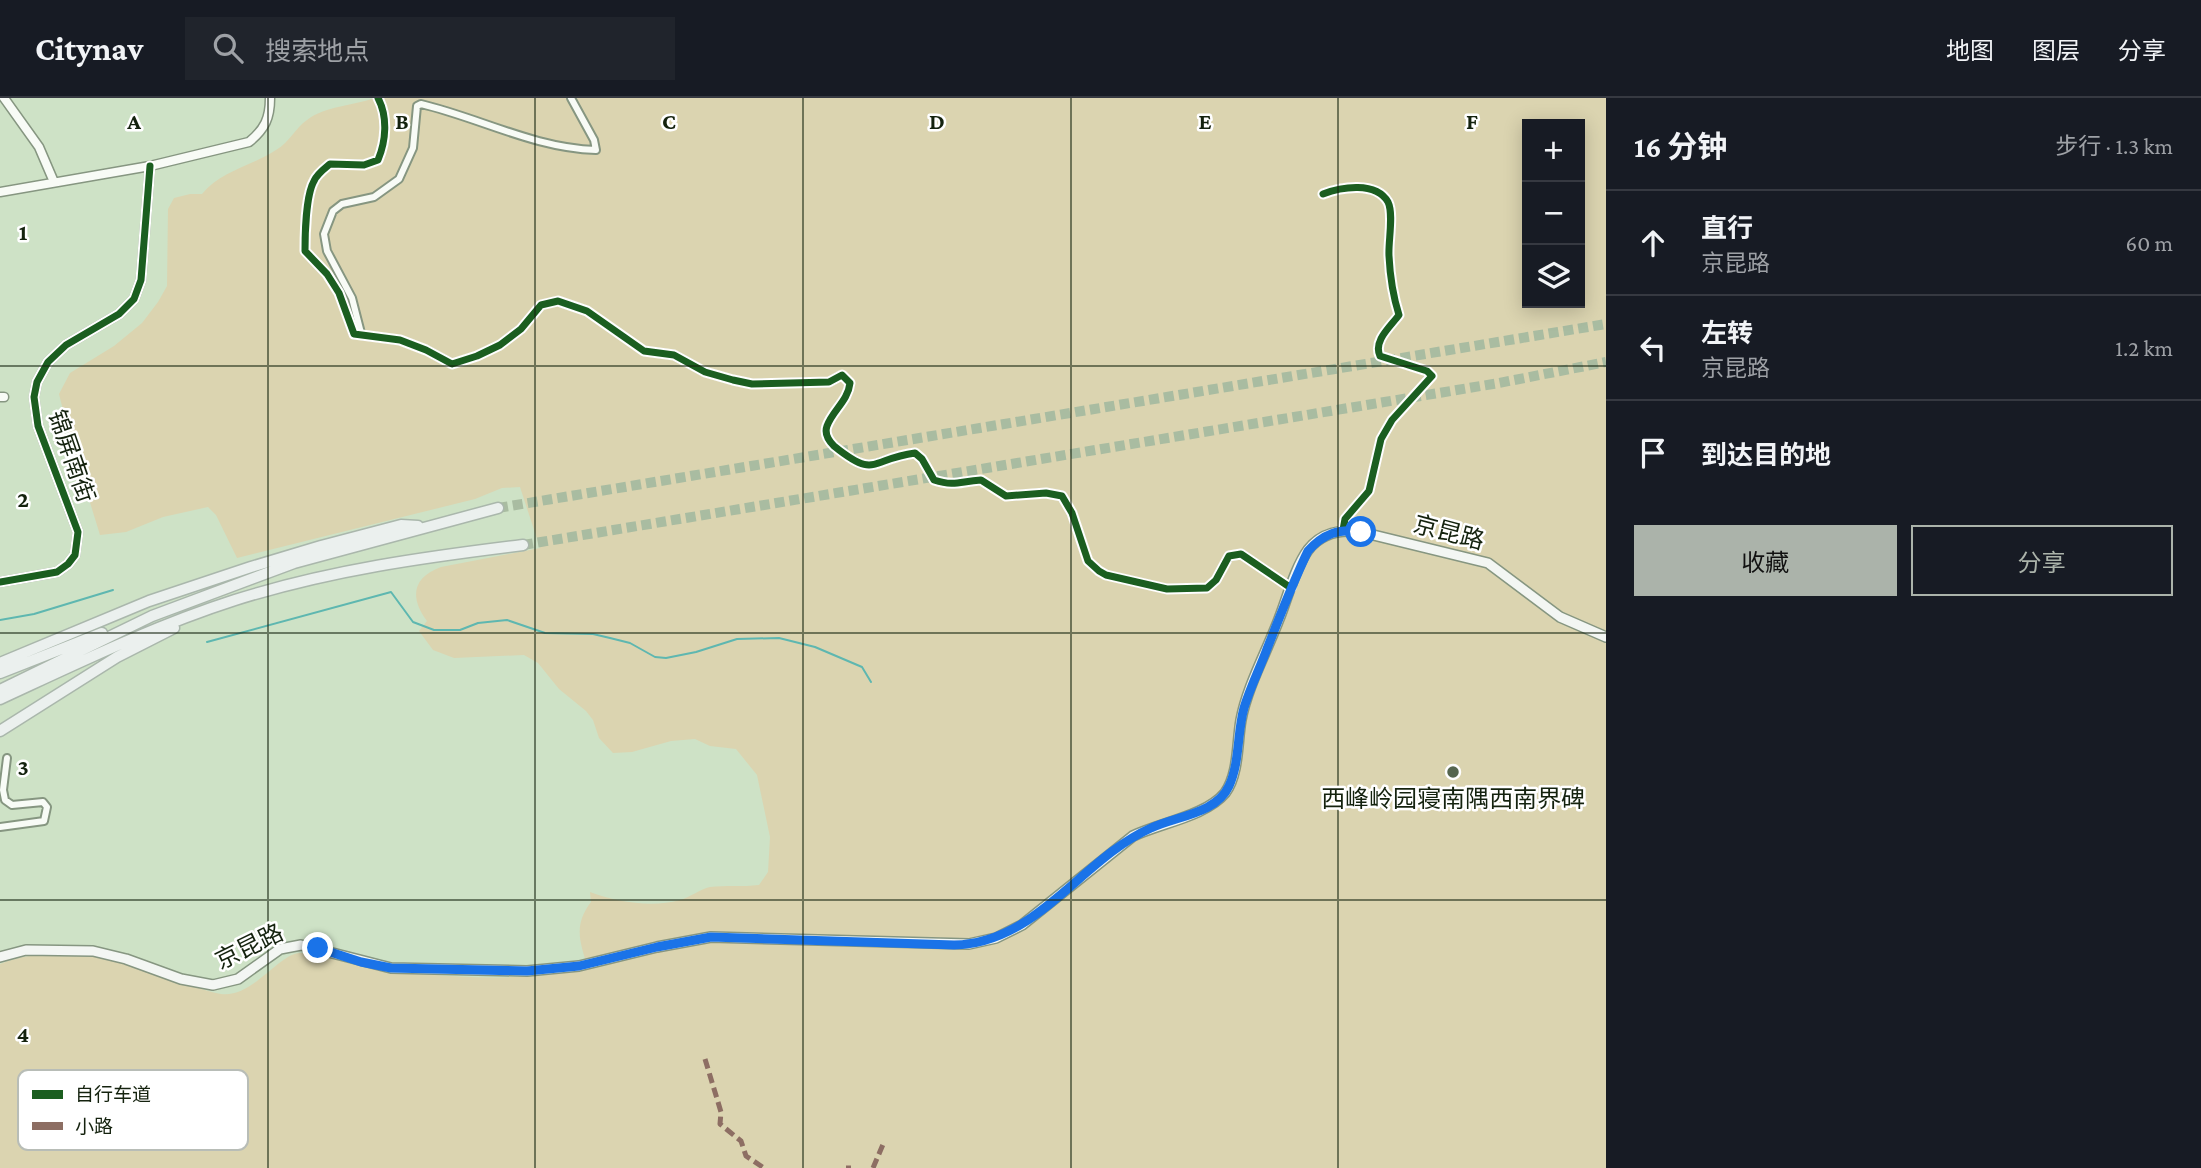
<!DOCTYPE html>
<html lang="zh">
<head>
<meta charset="utf-8">
<style>
	body { margin:0; font-family:"Crimson Pro","Noto Sans SC",serif; background:#20242c; color:#f1f3f6 }
	.controls { position:absolute; right:21px; top:21px; display:grid; overflow:hidden; border-radius:0px; box-shadow:0 4px 18px #0003 }
	.controls button { width:63px; height:63px; display:grid; place-items:center; padding:0; border:0; border-bottom:2px solid #363941; background:#171b24; color:#f1f3f6; font:35px sans-serif }
	.stop { position:absolute; width:21px; height:21px; margin:-16px; border:5px solid #1a73e8; border-radius:50%; background:#fff }
	.stop.end { background:#1a73e8; border-color:#fff; box-shadow:0 2px 7px #0008 }
	.list { margin:0; padding:0; list-style:none }
	h2 { display:flex; justify-content:space-between; align-items:center; height:91px; margin:0; padding:0 28px; font-size:30px }
	h2 small { font-size:23px; font-weight:400; color:#9ea1a6 }
	.list li { display:grid; grid-template-columns:46px 1fr auto; gap:21px; align-items:center; box-sizing:border-box; height:105px; padding:0 28px; border-top:2px solid #363941 }
	.list b { display:block; font-size:26px; white-space:nowrap }
	.list p { margin:0; font-size:23px; white-space:nowrap; color:#9ea1a6 }
	.list em { font-size:23px; font-style:normal; color:#9ea1a6 }
	.actions { display:flex; gap:14px; padding:21px 28px }
	.actions a { flex:1; padding:16px 0; border:2px solid #abb3aa; border-radius:0px; text-align:center; font-size:24px; color:#abb3aa }
	.actions .main { background:#abb3aa; color:#111 }
	.icon { flex:none; width:38px; height:38px; fill:none; stroke:currentColor; stroke-width:2; stroke-linecap:round; stroke-linejoin:round }
	.map { position:relative; flex:none; width:1606px; height:1070px; overflow:hidden }
	header { display:flex; align-items:center; gap:42px; box-sizing:border-box; height:98px; padding:0 35px; background:#171b24; border-bottom:2px solid #363941 }
	header strong { font-size:33px }
	nav { display:flex; gap:38px; margin-inline-start:auto; font-size:24px }
	.search { width:490px; height:63px; background:#20242c; display:flex; align-items:center; gap:18px; box-sizing:border-box; padding:0 24px; border-radius:0px; color:#9ea1a6; font-size:26px }
	main { display:flex }
	aside { flex:1; background:#171b24 }
	.map>svg:first-child { display:block }
	.green { fill:#dbd4b0; fill-rule:evenodd }
	.lines { fill:none; stroke-linecap:round; stroke-linejoin:round }
	.stream { stroke:#5eb7b0; stroke-width:2 }
	.trunk-tunnel { stroke:#a9bca1; stroke-width:10; stroke-dasharray:10 5; stroke-linecap:butt }
	.minor-casing { stroke:#869681; stroke-width:10 }
	.tertiary-casing { stroke:#869681; stroke-width:11 }
	.secondary-casing { stroke:#869681; stroke-width:12 }
	.trunk-casing { stroke:#aab7ac; stroke-width:13 }
	.minor { stroke:#f8fbf6; stroke-width:6 }
	.tertiary { stroke:#f8fbf6; stroke-width:8 }
	.secondary { stroke:#f3f6f3; stroke-width:9 }
	.trunk { stroke:#ebf0ee; stroke-width:10 }
	.quiet { stroke:#8d6e63; stroke-width:5; stroke-dasharray:10 5; stroke-linecap:butt }
	.cycleway-casing { stroke:#fff; stroke-width:11 }
	.cycleway { stroke:#1b5e20; stroke-width:7 }
	.route { stroke:#1a73e8; stroke-width:9 }
	.grid { fill:none; stroke:#14220e; stroke-width:2; stroke-opacity:0.55 }
	.poi-dot { fill:#55654e; stroke:#fff; stroke-width:2.5 }
	.labels { text-anchor:middle; dominant-baseline:central; stroke-width:5; stroke-linejoin:round; paint-order:stroke }
	.street-label { font-size:24px; fill:#14220e; stroke:#fff }
	.poi-label { font-size:24px; fill:#14220e; stroke:#fff }
	.key { fill:#fff; stroke:#b8bdb7; stroke-width:2 }
	.key-label { font-size:19px; fill:#14220e }
	.grid-label { font-size:23px; text-anchor:middle; font-weight:bold; fill:#14220e; stroke:#fff; stroke-width:5; stroke-linejoin:round; paint-order:stroke }
</style>
</head>
<body>
<header>
<strong>Citynav</strong>
<div class="search"><svg class="icon" aria-label="search" viewBox="0 0 24 24"><circle cx="10" cy="10" r="6"/><path d="M15 15l6 6"/></svg>搜索地点</div>
<nav><a>地图</a><a>图层</a><a>分享</a></nav>
</header>
<main>
<div class="map">
<svg width="1606" height="1070" viewBox="0 0 1606 1070">
	<rect width="100%" height="100%" fill="#cee2c6"/>
	<!-- green -->
	<path class="green" d="M374 0H1606V1070H0V866C51 846 115 858 166 876 184 883 201 893 221 896 252 900 278 857 299 855 319 854 341 864 361 868 429 879 521 886 588 870 580 844 573 828 591 804L590 794C617 804 652 810 680 802 691 799 700 791 710 789 726 787 743 789 759 787L768 774 770 739 757 677 736 651 710 648 695 641 671 643 632 654 613 655 599 640 593 622 586 613 559 591 538 565 524 557 454 560 433 552 419 533 427 523C409 499 413 479 441 469L540 450 520 389 502 390 475 401 237 460 216 417 208 409 163 419 126 434 100 437 69 336 59 296 70 275 114 248 142 225 158 204 167 188 168 111 174 100 190 96H202C221 73 252 68 276 52 290 44 295 30 307 22 325 8 353 8 374 0ZM1527 26H1580V205H1527Z"/>
	<g class="lines">
		<!-- stream -->
		<path class="stream" d="M0 522 34 516 113 492
			M207 544 391 494 413 524 434 532H460L478 525 507 522 545 535 593 536 610 540 630 545 655 559 666 560 696 554 737 541 779 540 815 549 862 569 871 584"/>
		<!-- trunk-tunnel -->
		<path class="trunk-tunnel" d="M498 410 1606 226
			M523 447 1499 285 1606 264"/>
		<!-- minor casing -->
		<g class="minor-casing">
			<path id="minor" d="M378 0C388 19 386 43 378 62L364 67 330 66C324 71 317 76 314 83 306 97 305 137 305 153L327 176 339 195 354 236 400 242 426 252 452 266 477 258 500 247 521 231 541 207 558 203 587 213 644 253 674 257 705 274 733 282 752 286 829 284 842 277 850 285C848 303 833 312 827 328 824 336 829 343 834 348 876 382 870 361 915 355L922 361 934 382C956 389 960 383 981 382L1006 398 1046 395 1062 398 1072 415 1088 463 1099 473 1106 477 1167 491 1207 490 1216 482 1229 458 1241 456 1291 490
				M1323 96C1341 89 1376 83 1388 104 1394 116 1388 144 1389 158 1390 178 1393 198 1399 217 1390 229 1373 243 1380 258L1427 273 1432 278 1392 322 1381 341 1369 393 1345 421 1343 432
				M361 235 352 200 327 153 324 136 333 113 342 106 374 99 399 81 413 50 417 8 421 6C480 20 534 50 596 52L594 42 571 0
				M0 729 44 723 47 709 43 704 12 707 5 702 3 692 7 660"/>
		</g>
		<!-- tertiary casing -->
		<g class="tertiary-casing">
			<path id="tertiary" d="M4 0 39 49 54 84
				M0 94 150 68 249 44C265 31 270 20 270 0
				M0 299H4
				M0 484 57 474 68 466 75 457 78 434 38 328 34 299 37 284 48 264 66 247 119 216 134 201 141 182 150 68"/>
		</g>
		<!-- secondary casing -->
		<g class="secondary-casing">
			<path id="secondary" d="M0 859 26 852 93 853 126 861 181 881 213 887 238 881 280 851 301 847 391 870 527 873 579 868 657 849 711 839 969 846 996 840 1022 827 1133 738C1160 725 1206 718 1225 695 1239 676 1237 644 1241 622 1247 589 1267 553 1279 521 1287 501 1295 470 1308 452 1321 435 1341 431 1361 434L1488 465 1560 519 1606 539"/>
		</g>
		<!-- trunk casing -->
		<g class="trunk-casing">
			<path id="trunk" d="M0 565 149 503 251 469 321 448 401 427 418 428
				M0 575 102 535
				M0 592 152 518 294 465 498 410
				M0 601C78 565 154 528 235 502 330 472 425 459 523 447
				M0 633 117 559 174 530"/>
		</g>
		<!-- minor -->
		<use href="#minor" class="minor"/>
		<!-- tertiary -->
		<use href="#tertiary" class="tertiary"/>
		<!-- secondary -->
		<use href="#secondary" class="secondary"/>
		<!-- trunk -->
		<use href="#trunk" class="trunk"/>
		<!-- quiet -->
		<path class="quiet" d="M705 961 721 1014 720 1026 741 1043 746 1058 764 1070
			M846 1070H851
			M873 1070 884 1044"/>
		<!-- cycleway casing -->
		<g class="cycleway-casing">
			<path id="cycleway" d="M378 0C388 19 386 43 378 62L364 67 330 66C324 71 317 76 314 83 306 97 305 137 305 153L327 176 339 195 354 236 400 242 426 252 452 266 477 258 500 247 521 231 541 207 558 203 587 213 644 253 674 257 705 274 733 282 752 286 829 284 842 277 850 285C848 303 833 312 827 328 824 336 829 343 834 348 876 382 870 361 915 355L922 361 934 382C956 389 960 383 981 382L1006 398 1046 395 1062 398 1072 415 1088 463 1099 473 1106 477 1167 491 1207 490 1216 482 1229 458 1241 456 1291 490
				M1323 96C1341 89 1376 83 1388 104 1394 116 1388 144 1389 158 1390 178 1393 198 1399 217 1390 229 1373 243 1380 258L1427 273 1432 278 1392 322 1381 341 1369 393 1345 421 1343 432
				M0 484 57 474 68 466 75 457 78 434 38 328 34 299 37 284 48 264 66 247 119 216 134 201 141 182 150 68"/>
		</g>
		<!-- cycleway -->
		<use href="#cycleway" class="cycleway"/>
	</g>
	<g class="lines">
		<!-- route -->
		<path class="route" d="M318 850 361 864 391 870 527 873 579 868 657 849 711 839 954 847C1038 845 1081 761 1151 730 1176 718 1216 716 1229 688 1240 664 1237 635 1244 610 1250 590 1260 570 1267 551 1280 518 1293 484 1308 453 1323 436 1339 430 1361 434"/>
	</g>
	<!-- grid -->
	<path class="grid" d="M268 0V1070M535 0V1070M803 0V1070M1071 0V1070M1338 0V1070M0 268H1606M0 535H1606M0 802H1606"/>
	<!-- markers -->
	<circle class="poi-dot" cx="1453" cy="674" r="7"/>
	<g class="labels">
		<!-- street labels -->
		<g class="street-label">
			<text transform="translate(72 358) rotate(71)">锦屏南街</text>
			<text transform="translate(1449 434) rotate(15)">京昆路</text>
			<text transform="translate(249 848) rotate(-26)">京昆路</text>
		</g>
		<!-- poi labels -->
		<g class="poi-label">
			<text x="1453" y="700">西峰岭园寝南隅西南界碑</text>
		</g>
	</g>
	<!-- legend -->
	<rect x="18" y="972" width="230" height="80" rx="10" class="key"/>
	<rect x="32" y="992" width="31" height="9" fill="#1b5e20"/>
	<rect x="32" y="1024" width="31" height="8" fill="#8d6e63"/>
	<g class="key-label">
		<text x="75" y="1003">自行车道</text>
		<text x="75" y="1035">小路</text>
	</g>
	<g class="grid-label">
		<text x="134" y="31">A</text>
		<text x="402" y="31">B</text>
		<text x="669" y="31">C</text>
		<text x="937" y="31">D</text>
		<text x="1205" y="31">E</text>
		<text x="1472" y="31">F</text>
		<text x="23" y="142">1</text>
		<text x="23" y="409">2</text>
		<text x="23" y="677">3</text>
		<text x="23" y="944">4</text>
	</g>
</svg>
<div class="controls">
<button>+</button>
<button>−</button>
<button><svg class="icon" aria-label="layers" viewBox="0 0 24 24"><path d="M12 4l9 5-9 5-9-5zM3 14l9 5 9-5"/></svg></button>
</div>
<div class="stop" style="left:1361px;top:434px"></div>
<div class="stop end" style="left:318px;top:850px"></div>
</div>
<aside>
<h2>16 分钟<small>步行 · 1.3 km</small></h2>
<ul class="list">
<li><svg class="icon" aria-label="ahead" viewBox="0 0 24 24"><path d="M12 20V5M6 11l6-6 6 6"/></svg><div><b>直行</b><p>京昆路</p></div><em>60 m</em></li>
<li><svg class="icon" aria-label="left" viewBox="0 0 24 24"><path d="M17 20v-9H6M10 6l-5 5 5 5"/></svg><div><b>左转</b><p>京昆路</p></div><em>1.2 km</em></li>
<li><svg class="icon" aria-label="arrive" viewBox="0 0 24 24"><path d="M6 21V4h12l-3 4 3 4H6"/></svg><div><b>到达目的地</b></div></li>
</ul>
<div class="actions"><a class="main">收藏</a><a>分享</a></div>
</aside>
</main>
</body>
</html>
